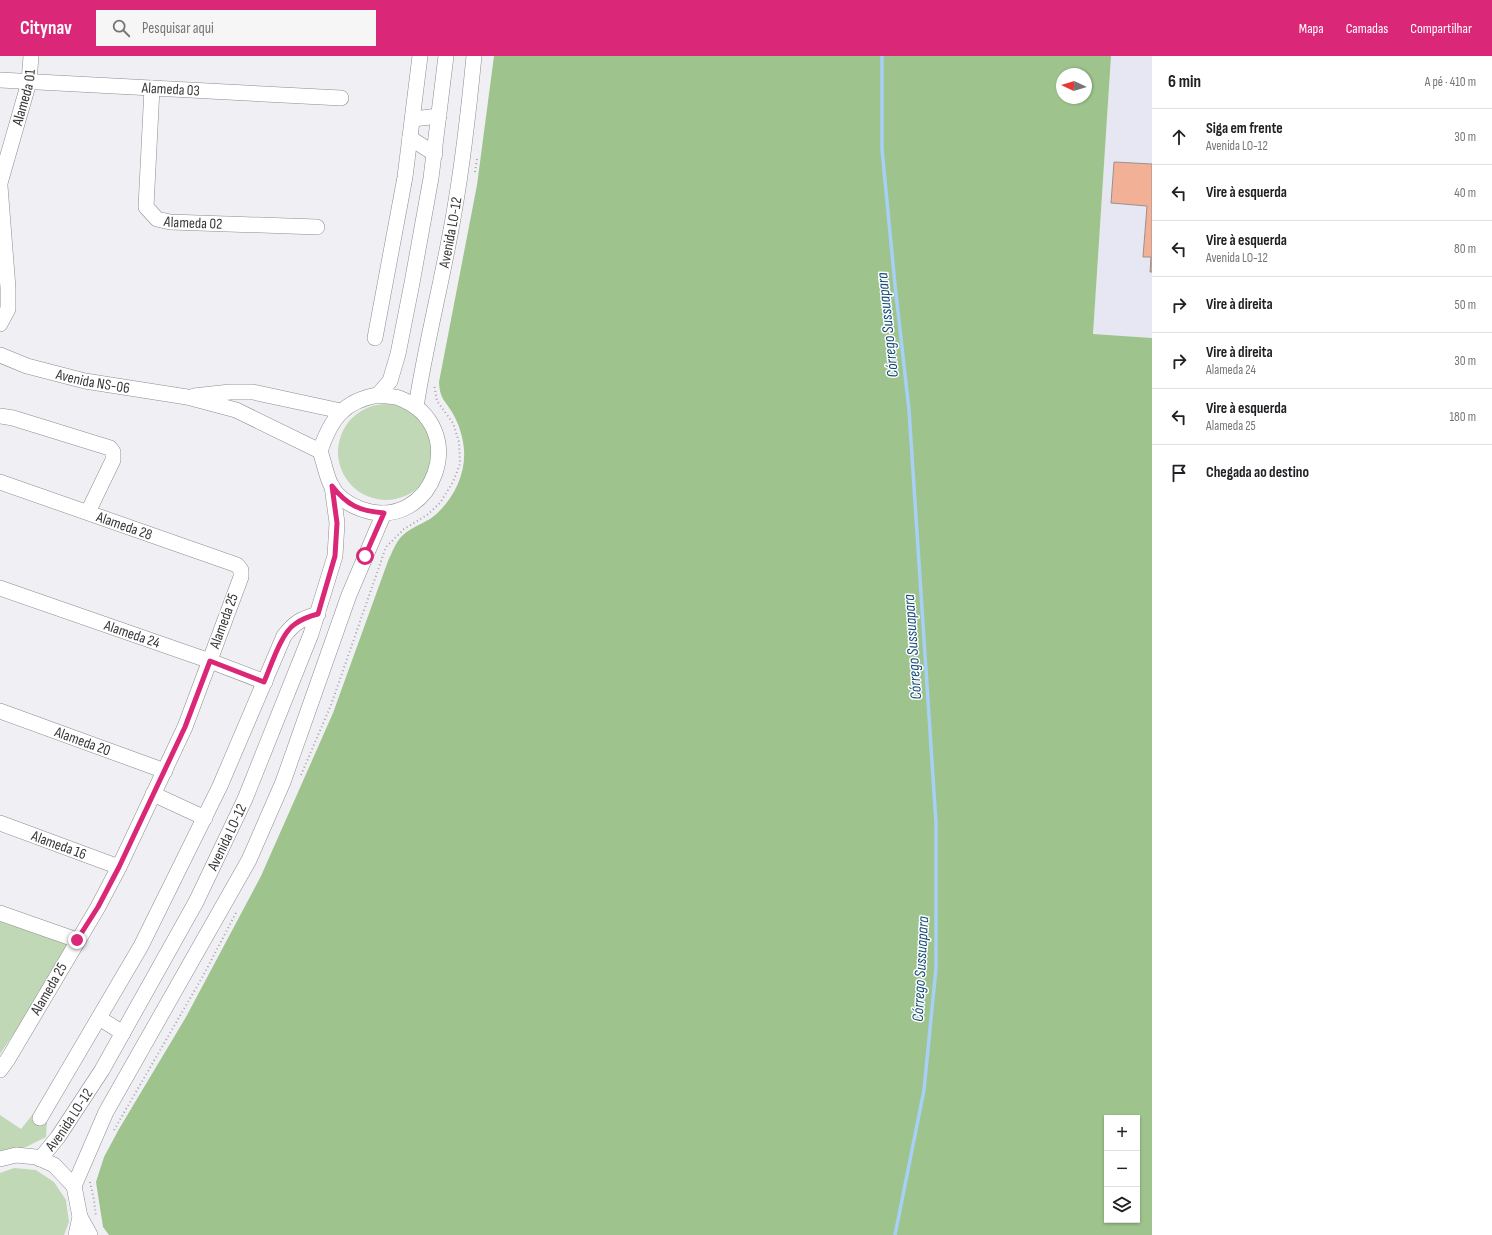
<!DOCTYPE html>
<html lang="pt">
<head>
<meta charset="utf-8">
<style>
	body { margin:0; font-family:"Sofia Sans Condensed",sans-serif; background:#f6f6f6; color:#202124 }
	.controls { position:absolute; right:12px; bottom:12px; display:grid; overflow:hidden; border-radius:0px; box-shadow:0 1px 3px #0004 }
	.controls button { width:36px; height:36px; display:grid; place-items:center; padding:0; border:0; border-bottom:1px solid #e0e0e0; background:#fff; color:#202124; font:20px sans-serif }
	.compass { position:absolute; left:1056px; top:12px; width:36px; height:36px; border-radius:50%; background:#fff; box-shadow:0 1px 3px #0004; rotate:274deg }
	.stop { position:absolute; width:12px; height:12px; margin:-9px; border:3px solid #db2777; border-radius:50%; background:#fff }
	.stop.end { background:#db2777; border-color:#fff; box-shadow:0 1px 4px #0008 }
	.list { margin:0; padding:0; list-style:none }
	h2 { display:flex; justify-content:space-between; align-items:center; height:52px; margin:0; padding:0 16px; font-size:17px }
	h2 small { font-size:13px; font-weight:400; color:#757577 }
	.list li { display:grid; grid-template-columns:26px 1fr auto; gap:12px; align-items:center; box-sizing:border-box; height:56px; padding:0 16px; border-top:1px solid #e0e0e0 }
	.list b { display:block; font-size:15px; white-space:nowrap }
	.list p { margin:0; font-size:13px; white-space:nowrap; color:#757577 }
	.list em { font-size:13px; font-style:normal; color:#757577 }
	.icon { flex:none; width:22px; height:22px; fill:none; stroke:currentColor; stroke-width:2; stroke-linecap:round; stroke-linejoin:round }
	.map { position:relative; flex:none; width:1152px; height:1179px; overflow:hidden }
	header { display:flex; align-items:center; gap:24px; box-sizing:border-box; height:56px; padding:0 20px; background:#db2777; color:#fff }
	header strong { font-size:19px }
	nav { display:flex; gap:22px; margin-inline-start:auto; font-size:14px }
	.search { width:280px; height:36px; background:#f6f6f6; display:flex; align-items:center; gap:10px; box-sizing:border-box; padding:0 14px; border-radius:0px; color:#757577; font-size:15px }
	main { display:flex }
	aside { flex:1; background:#fff }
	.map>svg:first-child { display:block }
	.built { fill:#e6e7f3 }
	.green { fill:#c0d8b5 }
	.forest { fill:#9ec38c; fill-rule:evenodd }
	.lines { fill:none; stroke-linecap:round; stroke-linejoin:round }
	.stream { stroke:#a7d0f6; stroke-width:3.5 }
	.building { fill:#f2b096; stroke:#979290 }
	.minor-casing { stroke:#8b8c90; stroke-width:16 }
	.path { stroke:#a4a4a7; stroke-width:2; stroke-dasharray:1 3; stroke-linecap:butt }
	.minor { stroke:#fff; stroke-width:15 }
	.route { stroke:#db2777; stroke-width:5 }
	.labels { text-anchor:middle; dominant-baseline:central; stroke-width:3; stroke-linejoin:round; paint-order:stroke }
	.street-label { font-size:15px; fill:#38383a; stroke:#fefefe }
	.water-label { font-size:16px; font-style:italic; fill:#134c77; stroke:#fefefe }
</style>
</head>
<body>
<header>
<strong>Citynav</strong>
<div class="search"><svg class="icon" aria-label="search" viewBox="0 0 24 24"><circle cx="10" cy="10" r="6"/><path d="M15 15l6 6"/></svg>Pesquisar aqui</div>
<nav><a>Mapa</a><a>Camadas</a><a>Compartilhar</a></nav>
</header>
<main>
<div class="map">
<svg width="1152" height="1179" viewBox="0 0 1152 1179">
	<rect width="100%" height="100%" fill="#f0f0f4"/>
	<!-- built -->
	<path class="built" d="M1111 0H1152V282L1093 278Z"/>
	<!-- green -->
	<path class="green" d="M338 396a48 48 0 1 1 96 0a48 48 0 1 1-96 0Z
		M0 857 77 884 0 998Z
		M33 1058 47 1066 46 1081 26 1091 0 1096V1059L21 1073Z
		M14 1112 36 1114 54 1126 66 1144 69 1166 64 1179H0V1117Z"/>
	<!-- forest -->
	<path class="forest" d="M494 0H1111L1093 278 1152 282V1179H109L103 1171 96 1126 104 1101 119 1073 186 961 261 820 333 657 388 505C392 497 396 485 403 479 411 472 421 468 430 463 451 448 466 420 464 394 463 381 459 368 452 356 444 343 440 343 439 326L477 129ZM1062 18H1086V42H1062ZM1107 1062H1137V1164H1107Z"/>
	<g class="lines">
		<!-- stream -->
		<path class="stream" d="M882 0V93L895 229 909 354 936 767V912L924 1034 895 1179"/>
	</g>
	<!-- building -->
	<path class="building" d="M1114 106 1152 108V216H1150L1151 201H1143L1147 150 1111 147Z"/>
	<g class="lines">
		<!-- minor casing -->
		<g class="minor-casing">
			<g id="minor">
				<path id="s1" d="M0 24 341 42"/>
				<path id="s2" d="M152 32 146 151 157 163 170 166 317 171"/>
				<path d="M413 63 439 60"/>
				<path d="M410 82 435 98"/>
				<path id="s3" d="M0 127 29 26 31 0"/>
				<path d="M0 130 8 232V253L0 268"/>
				<path d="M375 282 405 121 420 0"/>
				<path id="s4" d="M0 299 27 310 85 325 187 341 236 354 320 395"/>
				<path d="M378 339C385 340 393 340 399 342 473 370 433 479 361 453 350 449 337 441 331 429 326 419 324 406 320 395 331 363 343 345 378 339Z"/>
				<path d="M378 339 390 325 398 298 412 227 431 122 446 0"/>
				<path d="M194 340 230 336H253L341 355"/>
				<path id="s5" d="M416 351C426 286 443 222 454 157 463 105 469 52 474 0"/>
				<path d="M0 360 13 362 110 392 113 396V404L88 456"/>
				<path id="s6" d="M0 426 237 509 241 514V521L185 671 119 811 98 851 8 1003 0 1014"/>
				<path id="s7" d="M0 532 210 605 265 626"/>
				<path id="s8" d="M0 655 165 715"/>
				<path d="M153 738 205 762"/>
				<path id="s9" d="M0 767 119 811"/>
				<path d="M0 857 77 884"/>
				<path d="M99 962 123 977"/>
				<path d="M40 1062 141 890 220 730 284 580C295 566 301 563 318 558"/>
				<path d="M0 1103 16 1099 36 1101 54 1109 74 1130 80 1161 76 1179"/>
				<path id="s10" d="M40 1103 58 1081 102 1014 196 846 245 743 311 578 335 500 337 467 332 430"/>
				<path d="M74 1130 106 1056 249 804 283 726 349 539 384 457"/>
				<path d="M80 1161 90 1179"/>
			</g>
		</g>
		<!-- path -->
		<path class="path" d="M475 116 477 103
			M301 719 331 649 386 491 404 473 427 459 440 447 453 426 460 408 459 386 453 367 437 345 434 328
			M114 1074 203 920 237 855
			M90 1126 94 1144 96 1161"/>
		<!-- minor -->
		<use href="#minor" class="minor"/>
	</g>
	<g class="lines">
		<!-- route -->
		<path class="route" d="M77 884 98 851 119 811 185 671 210 605 264 626C271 610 281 577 295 568 302 563 310 560 318 558L335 500 337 467 332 430C347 449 359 455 384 457L365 500"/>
	</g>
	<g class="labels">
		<!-- street labels -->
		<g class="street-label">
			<text stroke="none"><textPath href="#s1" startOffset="171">Alameda 03</textPath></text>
			<text stroke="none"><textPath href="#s3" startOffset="89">Alameda 01</textPath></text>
			<text stroke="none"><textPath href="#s2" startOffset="172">Alameda 02</textPath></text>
			<text stroke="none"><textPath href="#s5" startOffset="178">Avenida LO-12</textPath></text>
			<text stroke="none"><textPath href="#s4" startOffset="97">Avenida NS-06</textPath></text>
			<text stroke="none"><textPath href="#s6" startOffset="132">Alameda 28</textPath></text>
			<text transform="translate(224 565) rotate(-70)">Alameda 25</text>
			<text stroke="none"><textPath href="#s7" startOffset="140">Alameda 24</textPath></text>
			<text stroke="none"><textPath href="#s8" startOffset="88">Alameda 20</textPath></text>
			<text stroke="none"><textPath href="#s10" startOffset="373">Avenida LO-12</textPath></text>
			<text stroke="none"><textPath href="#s9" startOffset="63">Alameda 16</textPath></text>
			<text transform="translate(49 933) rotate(-60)">Alameda 25</text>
			<text stroke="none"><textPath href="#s10" startOffset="49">Avenida LO-12</textPath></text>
		</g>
		<!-- water labels -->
		<g class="water-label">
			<text transform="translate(888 269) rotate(-96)">Córrego Sussuapara</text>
			<text transform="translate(913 591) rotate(-94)">Córrego Sussuapara</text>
			<text transform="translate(921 913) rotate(-87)">Córrego Sussuapara</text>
		</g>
	</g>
</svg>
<div class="controls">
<button>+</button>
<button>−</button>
<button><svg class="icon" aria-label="layers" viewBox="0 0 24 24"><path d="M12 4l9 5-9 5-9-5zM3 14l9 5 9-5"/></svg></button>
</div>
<svg class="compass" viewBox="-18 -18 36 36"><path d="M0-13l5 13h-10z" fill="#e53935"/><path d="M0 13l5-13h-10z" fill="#757577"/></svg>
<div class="stop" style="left:365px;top:500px"></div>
<div class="stop end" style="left:77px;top:884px"></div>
</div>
<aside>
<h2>6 min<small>A pé · 410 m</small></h2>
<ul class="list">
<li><svg class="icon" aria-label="ahead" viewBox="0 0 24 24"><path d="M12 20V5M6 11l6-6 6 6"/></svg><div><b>Siga em frente</b><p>Avenida LO-12</p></div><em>30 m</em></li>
<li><svg class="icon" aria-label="left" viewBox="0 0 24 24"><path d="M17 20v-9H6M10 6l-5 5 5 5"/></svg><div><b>Vire à esquerda</b></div><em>40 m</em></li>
<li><svg class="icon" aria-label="left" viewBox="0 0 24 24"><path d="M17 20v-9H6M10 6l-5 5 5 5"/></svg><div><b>Vire à esquerda</b><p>Avenida LO-12</p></div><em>80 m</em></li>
<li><svg class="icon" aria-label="right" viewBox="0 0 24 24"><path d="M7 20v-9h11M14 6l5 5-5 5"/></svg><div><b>Vire à direita</b></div><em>50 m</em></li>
<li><svg class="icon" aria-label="right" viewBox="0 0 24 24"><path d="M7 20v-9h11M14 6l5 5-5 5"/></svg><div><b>Vire à direita</b><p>Alameda 24</p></div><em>30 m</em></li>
<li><svg class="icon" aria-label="left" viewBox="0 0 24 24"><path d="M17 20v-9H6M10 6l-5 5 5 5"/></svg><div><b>Vire à esquerda</b><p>Alameda 25</p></div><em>180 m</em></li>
<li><svg class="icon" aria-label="arrive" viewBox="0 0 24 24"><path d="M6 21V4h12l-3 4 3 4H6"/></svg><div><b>Chegada ao destino</b></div></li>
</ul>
</aside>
</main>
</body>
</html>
